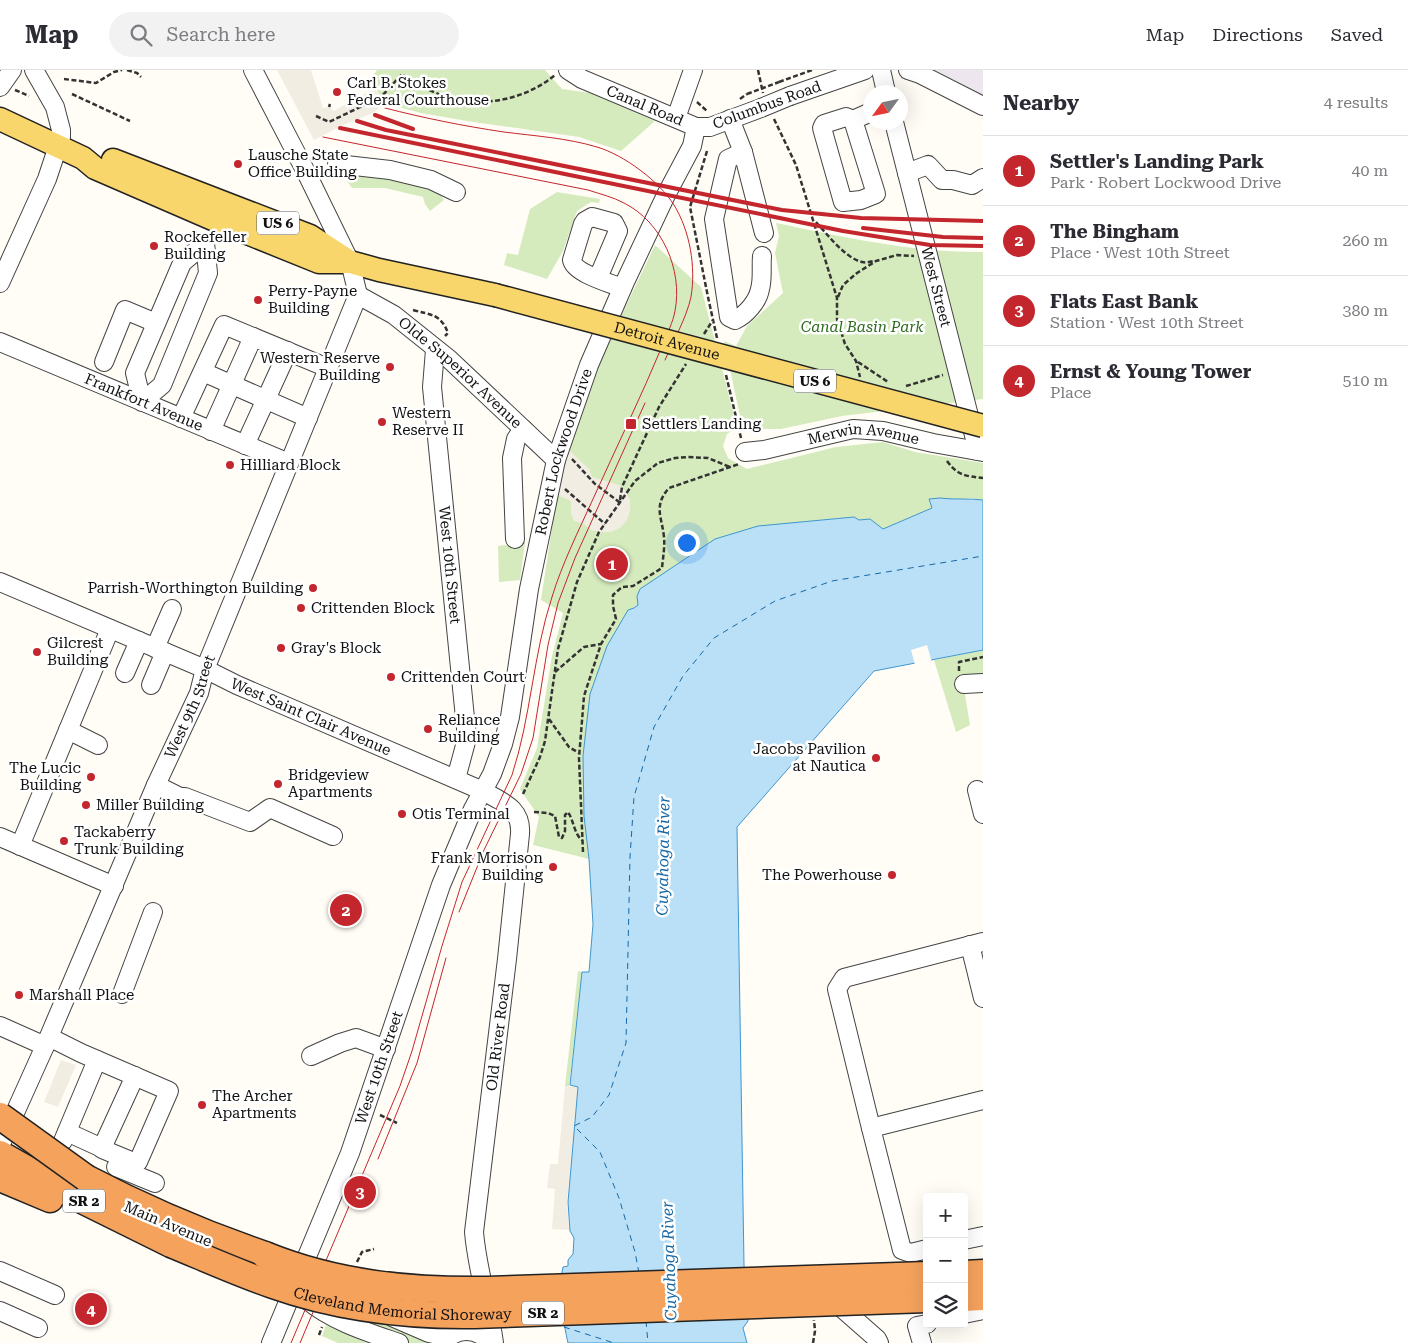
<!DOCTYPE html>
<html lang="en">
<head>
<meta charset="utf-8">
<style>
	body { margin:0; font-family:"Roboto Serif",serif; background:#f2f2f3; color:#2b2b33 }
	.controls { position:absolute; right:15px; bottom:15px; display:grid; overflow:hidden; border-radius:5px; box-shadow:0 5px 20px #0002 }
	.controls button { width:45px; height:45px; display:grid; place-items:center; padding:0; border:0; border-bottom:1px solid #e1e1e2; background:#fff; color:#2b2b33; font:25px sans-serif }
	.compass { position:absolute; left:863px; top:15px; width:45px; height:45px; border-radius:50%; background:#fff; box-shadow:0 5px 20px #0002; rotate:237deg }
	.you { position:absolute; left:686px; top:472px; width:18px; height:18px; margin:-12px; border:4px solid #fff; border-radius:50%; background:#1a73e8; box-shadow:0 0 0 8px #1a73e833 }
	.badge { display:grid; place-items:center; width:32px; height:32px; border-radius:50%; background:#c4262e; color:#fff; font-size:16px; font-weight:700 }
	.pin { position:absolute; translate:-50% -50%; border:2px solid #fff; box-shadow:0 1px 5px #0006 }
	.list { margin:0; padding:0; list-style:none }
	h2 { display:flex; justify-content:space-between; align-items:center; height:65px; margin:0; padding:0 20px; font-size:21px }
	h2 small { font-size:16px; font-weight:400; color:#7c7c81 }
	.list li { display:grid; grid-template-columns:32px 1fr auto; gap:15px; align-items:center; box-sizing:border-box; height:70px; padding:0 20px; border-top:1px solid #e1e1e2 }
	.list b { display:block; font-size:19px; white-space:nowrap }
	.list p { margin:0; font-size:16px; white-space:nowrap; color:#7c7c81 }
	.list em { font-size:16px; font-style:normal; color:#7c7c81 }
	.icon { flex:none; width:28px; height:28px; fill:none; stroke:currentColor; stroke-width:2; stroke-linecap:round; stroke-linejoin:round }
	.map { position:relative; flex:none; width:983px; height:1273px; overflow:hidden }
	header { display:flex; align-items:center; gap:30px; box-sizing:border-box; height:70px; padding:0 25px; background:#fff; border-bottom:1px solid #e1e1e2 }
	header strong { font-size:24px }
	nav { display:flex; gap:28px; margin-inline-start:auto; font-size:18px }
	.search { width:350px; height:45px; background:#f2f2f3; display:flex; align-items:center; gap:12px; box-sizing:border-box; padding:0 18px; border-radius:28px; color:#7c7c81; font-size:19px }
	main { display:flex }
	aside { flex:1; background:#fff }
	.map>svg:first-child { display:block }
	.industrial { fill:#eee6ef }
	.green { fill:#d5ebbd }
	.plaza { fill:#f1ede2 }
	.water { fill:#b9e0f7; stroke:#3f96cf }
	.pier { fill:#fffdf5 }
	.lines { fill:none; stroke-linecap:round; stroke-linejoin:round }
	.ferry { stroke:#1768a6; stroke-width:1; stroke-dasharray:6 5; stroke-linecap:butt }
	.minor-casing { stroke:#444; stroke-width:20 }
	.major-casing { stroke:#222; stroke-width:25 }
	.highway-casing { stroke:#222; stroke-width:29 }
	.path { stroke:#333; stroke-width:2.5; stroke-dasharray:5 2.5; stroke-linecap:butt }
	.minor { stroke:#fff; stroke-width:18 }
	.major { stroke:#f9d66b; stroke-width:22 }
	.highway { stroke:#f5a25d; stroke-width:26 }
	.tram { stroke:#c4262e; stroke-width:1 }
	.rail { stroke:#c4262e; stroke-width:4 }
	.minor-bridge-casing { stroke:#444; stroke-width:20; stroke-linecap:butt }
	.major-bridge-casing { stroke:#222; stroke-width:25; stroke-linecap:butt }
	.highway-bridge-casing { stroke:#222; stroke-width:29; stroke-linecap:butt }
	.path-bridge { stroke:#333; stroke-width:2.5; stroke-dasharray:5 2.5; stroke-linecap:butt }
	.minor-bridge { stroke:#fff; stroke-width:18 }
	.major-bridge { stroke:#f9d66b; stroke-width:22 }
	.highway-bridge { stroke:#f5a25d; stroke-width:26 }
	.poi-dot { fill:#c4262e; stroke:#fff; stroke-width:2 }
	.labels { text-anchor:middle; dominant-baseline:central; stroke-width:5; stroke-linejoin:round; paint-order:stroke }
	.shield { fill:#fff; stroke:#585858; stroke-width:1 }
	.shield-label { font-size:14px; font-weight:bold; fill:#111 }
	.poi-label { font-size:15px; fill:#111; stroke:#fff; text-anchor:start }
	.street-label { font-size:15px; fill:#111; stroke:#fff }
	.park-label { font-size:15px; font-style:italic; fill:#2f6b1f; stroke:#fff }
	.water-label { font-size:16px; font-style:italic; fill:#1768a6; stroke:#fff }
</style>
</head>
<body>
<header>
<strong>Map</strong>
<div class="search"><svg class="icon" aria-label="search" viewBox="0 0 24 24"><circle cx="10" cy="10" r="6"/><path d="M15 15l6 6"/></svg>Search here</div>
<nav><a>Map</a><a>Directions</a><a>Saved</a></nav>
</header>
<main>
<div class="map">
<svg width="983" height="1273" viewBox="0 0 983 1273">
	<rect width="100%" height="100%" fill="#fffdf5"/>
	<!-- industrial -->
	<path class="industrial" d="M908 0H983V36Z"/>
	<!-- green -->
	<path class="green" d="M377 0H545L562 19 590 23 655 51 621 81 579 67 467 51 421 43 387 34 369 11Z
		M390 100 431 110 444 130 430 141 425 134 423 127 385 118H352L343 105Z
		M557 122 600 129 599 133 591 132 577 141 563 181 547 209 504 195 507 183 518 185 530 139Z
		M776 153C844 167 913 183 983 182V329L842 346 781 359H761L750 352 742 356 724 271 736 276 747 256 783 223 775 183 779 166Z
		M655 175 701 217 737 357 727 364 723 376 728 388 747 399 836 377 883 372 915 382 983 393V430L970 428 956 430 930 429 932 438 883 459 870 450H858L854 447 816 452 637 526 638 535 590 624 583 686 584 746 589 789 533 775 539 747 520 719 537 678 552 586 563 543 541 530 557 425 565 392 602 286Z
		M521 472H525L520 510 499 512 498 476 520 473Z
		M983 580V605L962 607 970 655 956 662 934 590Z
		M578 901 582 902 569 1016H565Z
		M343 1232 436 1273H410L338 1241Z
		M326 1255 367 1273H338L322 1266Z"/>
	<!-- plaza -->
	<path class="plaza" d="M277 0H311L323 38 329 37 334 41 368 22 363 14 368 11 386 33 373 43 343 55 314 70Z
		M569 380 589 399 592 407 619 415 626 422 630 430V441L627 450 620 458 611 462H599L591 460 584 454 574 451 571 443V431L557 425Z
		M61 990 76 995 58 1037 44 1032Z
		M565 1016 578 1017 567 1132 569 1160 552 1159 555 1119 547 1118 550 1094H558Z"/>
	<!-- water -->
	<path class="water" d="M940 428C955 430 968 428 983 430V580L874 601 737 757 744 1195 748 1251 743 1258 747 1273H568C563 1251 557 1219 563 1197L568 1196V1190L573 1184 574 1168 570 1161 568 1132 578 1017 570 1015 582 902H589L593 854 589 789 584 746 583 686 590 624 607 576 628 540 634 538 638 535 637 526 640 519 715 469 758 456 854 447 859 450 870 449 883 459 932 438 929 429Z"/>
	<!-- pier -->
	<path class="pier" d="M927 575 932 593 904 598 915 595 911 580Z"/>
	<g class="lines">
		<!-- ferry -->
		<path class="ferry" d="M639 1203 635 1182 619 1128 600 1082 574 1056 592 1047 609 1025 626 973 630 787 634 727 654 657 683 606 714 568 775 531 832 511 983 486
			M646 1251 648 1273
			M564 1257 614 1273"/>
		<!-- minor casing -->
		<g class="minor-casing">
			<g id="minor">
				<path id="s1" d="M568 0 582 9 696 57H710L761 38"/>
				<path d="M881 0 886 22"/>
				<path d="M908 0 920 4 983 36"/>
				<path d="M0 17 12 0"/>
				<path d="M790 26 865 0"/>
				<path d="M846 47 853 50 876 124 861 130 843 132 822 58 824 54Z"/>
				<path d="M676 48 693 0"/>
				<path d="M730 49 743 82 764 163"/>
				<path d="M853 50 871 42"/>
				<path id="s2" d="M894 52 978 381"/>
				<path d="M743 82 728 89 714 149 729 247 735 250C746 245 758 231 760 219 763 209 761 197 762 186"/>
				<path d="M337 94 390 100 431 110 456 122"/>
				<path d="M907 103 928 95 942 110H953L972 115 983 108"/>
				<path d="M205 173 208 203 162 315 142 332 135 303 182 193Z"/>
				<path d="M598 208 618 161 614 153 592 147 585 151 583 154 572 190C574 203 610 213 622 218"/>
				<path d="M0 213 47 109 61 67V60L55 37 34 0"/>
				<path id="s3" d="M358 225 394 245 449 289 556 390"/>
				<path id="s4" d="M0 272 289 393"/>
				<path id="s5" d="M435 280 432 317 467 668 456 709"/>
				<path d="M104 292 125 240 156 253"/>
				<path d="M203 302 308 348"/>
				<path d="M181 348 224 255 328 298"/>
				<path d="M211 361 253 267"/>
				<path d="M245 375 288 281"/>
				<path id="s6" d="M745 382 764 380 853 359 883 361 933 373 983 382"/>
				<path d="M515 469 512 388 516 369 523 359"/>
				<path id="s7" d="M0 512 205 599 237 615 483 721C502 732 522 738 520 764L507 889 474 1162C477 1199 489 1235 494 1273"/>
				<path d="M155 578 172 539"/>
				<path d="M125 603 139 571"/>
				<path d="M964 614 983 613"/>
				<path d="M151 615 165 582"/>
				<path d="M68 660 98 675"/>
				<path d="M156 715 180 727H185L250 752 270 738 333 766"/>
				<path d="M977 720 983 744"/>
				<path d="M0 767 114 816"/>
				<path d="M20 776 110 559"/>
				<path d="M970 875 983 928"/>
				<path d="M122 924 153 842"/>
				<path d="M0 956 45 976"/>
				<path d="M49 967 81 983 169 1021 138 1092 136 1093 102 1079"/>
				<path d="M311 986 340 973 356 968 386 979"/>
				<path d="M871 1058 837 919 844 908 983 872"/>
				<path d="M67 1062 102 1078 135 1006"/>
				<path d="M63 1071 97 990"/>
				<path id="s8" d="M0 1076 45 976 156 715 199 623 205 599 358 225 350 192 307 104 253 0"/>
				<path d="M116 1097 155 1113"/>
				<path d="M964 1170 983 1166"/>
				<path d="M927 1179 911 1183 902 1180 871 1058 983 1030"/>
				<path d="M0 1201 55 1225"/>
				<path d="M307 1230C334 1252 367 1262 399 1273"/>
				<path d="M836 1233 877 1269 879 1273"/>
				<path d="M0 1241 38 1258"/>
				<path d="M964 1244 983 1240"/>
				<path d="M392 1247 429 1263 448 1267"/>
				<path id="s9" d="M271 1273 350 1083 441 815 473 739 492 704 503 674 510 647 529 519 556 390 589 295 625 212 666 125 692 76 696 57"/>
				<path d="M443 1273C457 1256 477 1258 491 1273"/>
				<path d="M922 1273 917 1256 927 1254"/>
			</g>
		</g>
		<!-- major casing -->
		<g class="major-casing">
			<path id="major" d="M0 49 83 88 95 98 215 150 319 192H350L379 200 495 225
				M113 90 310 166 350 192"/>
		</g>
		<!-- highway casing -->
		<g class="highway-casing">
			<path id="highway" d="M0 1084 76 1127 171 1174
				M0 1108 50 1129
				M86 1108C143 1138 204 1164 265 1185
				M964 1204 983 1203
				M964 1228 983 1227"/>
		</g>
		<!-- path -->
		<path class="path" d="M127 0 137 3 141 7
			M758 0 763 23
			M64 9 96 13 114 2 122 0
			M779 12 812 0
			M15 20 29 26
			M72 24 130 51
			M740 29 747 24
			M697 32 708 42
			M329 37 330 34
			M316 46 329 52 381 27 402 4C420 16 443 29 465 31 497 35 531 25 555 5
			M774 49 796 95 837 228V249L845 274 856 291 860 307
			M707 81 690 137 708 227 717 268
			M816 152C827 164 845 188 862 192 866 193 870 192 874 191
			M838 227 843 215 857 203 876 191 897 185 914 186
			M413 240C431 245 441 244 448 263L445 266
			M704 264 713 250
			M858 292 888 312
			M726 305 741 368
			M906 316 943 305
			M572 389 595 414 619 432
			M947 391C958 406 966 406 983 408
			M565 419 605 454
			M620 430 622 417 659 337 686 294
			M959 601V592L983 587
			M555 602 584 577 601 574
			M549 649 569 677 579 683
			M523 724 540 687 545 671 558 579 577 512 599 462 635 411 658 393 675 388 688 387 708 388 730 397
			M534 742 548 743 555 746 559 767 562 768 565 761V745L568 742C574 751 574 764 582 770
			M583 782 579 688 584 626 601 574 616 549 613 536V525L622 517 633 516 662 498C663 487 665 477 664 467 662 447 653 436 669 418L739 394
			M380 1045 397 1053
			M357 1192 362 1182 374 1179
			M319 1265 322 1257
			M813 1273 815 1261 814 1250"/>
		<!-- minor -->
		<use href="#minor" class="minor"/>
		<!-- major -->
		<use href="#major" class="major"/>
		<!-- highway -->
		<use href="#highway" class="highway"/>
		<!-- tram -->
		<path class="tram" d="M385 38C424 48 463 56 504 62 535 66 567 68 597 77 624 85 659 111 674 135 690 161 696 197 691 227 686 249 674 269 665 290
			M459 842 484 780 521 704 533 668 548 575 558 533 575 488 645 333
			M378 1089 417 993 446 888
			M291 1273 400 1016 412 981 442 876 462 812 512 705C531 647 533 585 552 527 562 494 578 462 593 429 616 378 641 327 663 274 667 264 673 252 675 241 683 200 662 152 624 133 613 127 600 124 588 120L323 67
			M300 1273 330 1202"/>
		<!-- rail -->
		<path class="rail" d="M375 45 413 59
			M357 51 386 60 782 140 861 148 983 151
			M340 58 843 161 930 175 983 176
			M863 158 943 167 983 168"/>
		<!-- minor-bridge casing -->
		<g class="minor-bridge-casing">
			<path id="minor-bridge" d="M761 38 790 26"/>
		</g>
		<!-- major-bridge casing -->
		<g class="major-bridge-casing">
			<g id="major-bridge">
				<path id="s10" d="M495 225 983 356"/>
			</g>
		</g>
		<!-- highway-bridge casing -->
		<g class="highway-bridge-casing">
			<g id="highway-bridge">
				<path d="M0 1046 86 1108"/>
				<path id="s11" d="M171 1174C205 1188 238 1203 273 1215 338 1238 407 1246 475 1245L927 1229"/>
				<path d="M265 1185C336 1214 411 1221 487 1220L927 1205"/>
			</g>
		</g>
		<!-- path-bridge -->
		<path class="path-bridge" d="M747 24 779 12"/>
		<!-- minor-bridge -->
		<use href="#minor-bridge" class="minor-bridge"/>
		<!-- major-bridge -->
		<use href="#major-bridge" class="major-bridge"/>
		<!-- highway-bridge -->
		<use href="#highway-bridge" class="highway-bridge"/>
	</g>
	<!-- markers -->
	<g class="poi-dot">
		<circle cx="337" cy="22" r="5"/>
		<circle cx="238" cy="94" r="5"/>
		<circle cx="154" cy="176" r="5"/>
		<circle cx="258" cy="230" r="5"/>
		<circle cx="390" cy="297" r="5"/>
		<circle cx="382" cy="352" r="5"/>
		<rect x="625" y="348" width="12" height="12" rx="2.5"/>
		<circle cx="230" cy="395" r="5"/>
		<circle cx="313" cy="518" r="5"/>
		<circle cx="301" cy="538" r="5"/>
		<circle cx="281" cy="578" r="5"/>
		<circle cx="37" cy="582" r="5"/>
		<circle cx="391" cy="607" r="5"/>
		<circle cx="428" cy="659" r="5"/>
		<circle cx="876" cy="688" r="5"/>
		<circle cx="91" cy="707" r="5"/>
		<circle cx="278" cy="714" r="5"/>
		<circle cx="86" cy="735" r="5"/>
		<circle cx="402" cy="744" r="5"/>
		<circle cx="64" cy="771" r="5"/>
		<circle cx="553" cy="797" r="5"/>
		<circle cx="892" cy="805" r="5"/>
		<circle cx="19" cy="925" r="5"/>
		<circle cx="202" cy="1035" r="5"/>
	</g>
	<g class="labels">
		<!-- shield labels -->
		<g class="shield">
			<rect x="257" y="141.5" width="42" height="23" rx="4"/>
			<rect x="794" y="299.5" width="42" height="23" rx="4"/>
			<rect x="63" y="1119.5" width="42" height="23" rx="4"/>
			<rect x="522" y="1231.5" width="42" height="23" rx="4"/>
		</g>
		<g class="shield-label">
			<text x="278" y="153">US 6</text>
			<text x="815" y="311">US 6</text>
			<text x="84" y="1131">SR 2</text>
			<text x="543" y="1243">SR 2</text>
		</g>
		<!-- poi labels -->
		<g class="poi-label">
			<text x="347" y="13">Carl B. Stokes<tspan x="347" dy="17">Federal Courthouse</tspan></text>
			<text x="248" y="85">Lausche State<tspan x="248" dy="17">Office Building</tspan></text>
			<text x="164" y="167">Rockefeller<tspan x="164" dy="17">Building</tspan></text>
			<text x="268" y="221">Perry-Payne<tspan x="268" dy="17">Building</tspan></text>
			<text x="380" y="288" text-anchor="end">Western Reserve<tspan x="380" dy="17">Building</tspan></text>
			<text x="392" y="343">Western<tspan x="392" dy="17">Reserve II</tspan></text>
			<text x="642" y="354">Settlers Landing</text>
			<text x="240" y="395">Hilliard Block</text>
			<text x="303" y="518" text-anchor="end">Parrish-Worthington Building</text>
			<text x="311" y="538">Crittenden Block</text>
			<text x="47" y="573">Gilcrest<tspan x="47" dy="17">Building</tspan></text>
			<text x="291" y="578">Gray's Block</text>
			<text x="401" y="607">Crittenden Court</text>
			<text x="438" y="650">Reliance<tspan x="438" dy="17">Building</tspan></text>
			<text x="866" y="679" text-anchor="end">Jacobs Pavilion<tspan x="866" dy="17">at Nautica</tspan></text>
			<text x="81" y="698" text-anchor="end">The Lucic<tspan x="81" dy="17">Building</tspan></text>
			<text x="288" y="705">Bridgeview<tspan x="288" dy="17">Apartments</tspan></text>
			<text x="96" y="735">Miller Building</text>
			<text x="412" y="744">Otis Terminal</text>
			<text x="74" y="762">Tackaberry<tspan x="74" dy="17">Trunk Building</tspan></text>
			<text x="543" y="788" text-anchor="end">Frank Morrison<tspan x="543" dy="17">Building</tspan></text>
			<text x="882" y="805" text-anchor="end">The Powerhouse</text>
			<text x="29" y="925">Marshall Place</text>
			<text x="212" y="1026">The Archer<tspan x="212" dy="17">Apartments</tspan></text>
		</g>
		<!-- street labels -->
		<g class="street-label">
			<text transform="translate(767 35) rotate(-20)">Columbus Road</text>
			<text stroke="none"><textPath href="#s1" startOffset="85">Canal Road</textPath></text>
			<text stroke="none"><textPath href="#s2" startOffset="170">West Street</textPath></text>
			<text stroke="none"><textPath href="#s10" startOffset="178">Detroit Avenue</textPath></text>
			<text stroke="none"><textPath href="#s3" startOffset="129">Olde Superior Avenue</textPath></text>
			<text stroke="none"><textPath href="#s4" startOffset="156">Frankfort Avenue</textPath></text>
			<text stroke="none"><textPath href="#s6" startOffset="121">Merwin Avenue</textPath></text>
			<text stroke="none"><textPath href="#s9" startOffset="942">Robert Lockwood Drive</textPath></text>
			<text stroke="none"><textPath href="#s5" startOffset="216">West 10th Street</textPath></text>
			<text stroke="none"><textPath href="#s8" startOffset="479">West 9th Street</textPath></text>
			<text stroke="none"><textPath href="#s7" startOffset="339">West Saint Clair Avenue</textPath></text>
			<text transform="translate(498 967) rotate(-83)">Old River Road</text>
			<text stroke="none"><textPath href="#s9" startOffset="296">West 10th Street</textPath></text>
			<text transform="translate(168 1154) rotate(23)">Main Avenue</text>
			<text stroke="none"><textPath href="#s11" startOffset="242">Cleveland Memorial Shoreway</textPath></text>
		</g>
		<!-- park labels -->
		<g class="park-label">
			<text x="862" y="257">Canal Basin Park</text>
		</g>
		<!-- water labels -->
		<g class="water-label">
			<text transform="translate(663 786) rotate(-89)">Cuyahoga River</text>
			<text transform="translate(669 1191) rotate(-92)">Cuyahoga River</text>
		</g>
	</g>
</svg>
<div class="controls">
<button>+</button>
<button>−</button>
<button><svg class="icon" aria-label="layers" viewBox="0 0 24 24"><path d="M12 4l9 5-9 5-9-5zM3 14l9 5 9-5"/></svg></button>
</div>
<svg class="compass" viewBox="-18 -18 36 36"><path d="M0-13l5 13h-10z" fill="#e53935"/><path d="M0 13l5-13h-10z" fill="#7c7c81"/></svg>
<div class="you"></div>
<div class="pin badge" style="left:612px;top:494px">1</div>
<div class="pin badge" style="left:346px;top:840px">2</div>
<div class="pin badge" style="left:360px;top:1122px">3</div>
<div class="pin badge" style="left:91px;top:1239px">4</div>
</div>
<aside>
<h2>Nearby<small>4 results</small></h2>
<ul class="list">
<li><span class="badge">1</span><div><b>Settler's Landing Park</b><p>Park · Robert Lockwood Drive</p></div><em>40 m</em></li>
<li><span class="badge">2</span><div><b>The Bingham</b><p>Place · West 10th Street</p></div><em>260 m</em></li>
<li><span class="badge">3</span><div><b>Flats East Bank</b><p>Station · West 10th Street</p></div><em>380 m</em></li>
<li><span class="badge">4</span><div><b>Ernst &amp; Young Tower</b><p>Place</p></div><em>510 m</em></li>
</ul>
</aside>
</main>
</body>
</html>
